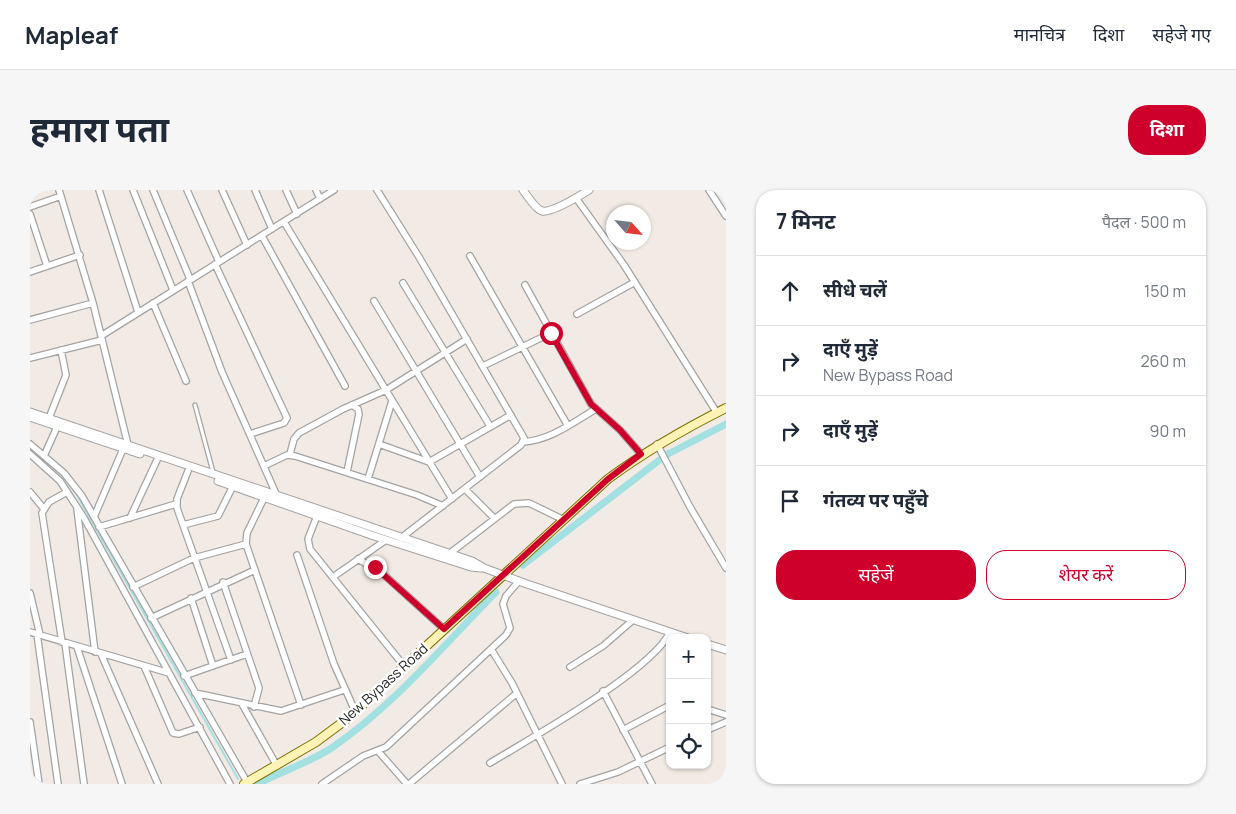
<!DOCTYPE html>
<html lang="hi">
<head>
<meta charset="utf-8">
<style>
	body { margin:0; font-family:Manrope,"Noto Sans Devanagari",sans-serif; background:#f6f6f7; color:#1f2937 }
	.controls { position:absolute; right:15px; bottom:15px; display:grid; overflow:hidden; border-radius:10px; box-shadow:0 1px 4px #0004 }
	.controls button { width:45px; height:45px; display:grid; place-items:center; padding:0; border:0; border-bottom:1px solid #e0e1e3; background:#fff; color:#1f2937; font:25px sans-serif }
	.compass { position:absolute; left:576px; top:15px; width:45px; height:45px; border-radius:50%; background:#fff; box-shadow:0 1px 4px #0004; rotate:117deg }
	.stop { position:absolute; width:15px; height:15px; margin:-11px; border:4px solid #ce002b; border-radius:50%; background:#fff }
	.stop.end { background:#ce002b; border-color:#fff; box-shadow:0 1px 5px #0008 }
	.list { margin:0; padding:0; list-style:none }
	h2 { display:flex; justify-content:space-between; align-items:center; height:65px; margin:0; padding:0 20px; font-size:21px }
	h2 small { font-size:16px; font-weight:400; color:#747a83 }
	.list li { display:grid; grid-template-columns:32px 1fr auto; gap:15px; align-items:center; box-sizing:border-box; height:70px; padding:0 20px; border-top:1px solid #e0e1e3 }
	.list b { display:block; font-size:19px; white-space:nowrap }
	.list p { margin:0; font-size:16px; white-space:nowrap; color:#747a83 }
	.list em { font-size:16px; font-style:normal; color:#747a83 }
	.actions { display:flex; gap:10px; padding:15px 20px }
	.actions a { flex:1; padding:11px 0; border:1px solid #ce002b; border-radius:20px; text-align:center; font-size:18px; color:#ce002b }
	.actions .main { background:#ce002b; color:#fff }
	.icon { flex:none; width:28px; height:28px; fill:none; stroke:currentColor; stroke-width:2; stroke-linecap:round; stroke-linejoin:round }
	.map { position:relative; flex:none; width:696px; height:594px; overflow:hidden; border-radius:20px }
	header { display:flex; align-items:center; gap:30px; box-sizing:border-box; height:70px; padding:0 25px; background:#fff; border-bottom:1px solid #e0e1e3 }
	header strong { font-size:24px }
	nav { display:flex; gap:28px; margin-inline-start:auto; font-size:18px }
	.intro { display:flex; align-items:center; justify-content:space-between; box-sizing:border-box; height:120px; padding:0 30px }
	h1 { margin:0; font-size:35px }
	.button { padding:12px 22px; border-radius:20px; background:#ce002b; color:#fff; font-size:18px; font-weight:700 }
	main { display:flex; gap:30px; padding:0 30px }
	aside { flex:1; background:#fff; border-radius:20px; box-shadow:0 1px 4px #0004 }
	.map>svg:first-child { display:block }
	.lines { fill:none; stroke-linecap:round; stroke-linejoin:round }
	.stream { stroke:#a2e0e2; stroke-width:2 }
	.canal { stroke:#a2e0e2; stroke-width:7 }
	.service-casing { stroke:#a3a3a3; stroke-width:5.5 }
	.minor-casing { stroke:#a3a3a3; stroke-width:8 }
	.tertiary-casing { stroke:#a3a3a3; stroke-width:9 }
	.secondary-casing { stroke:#7c7000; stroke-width:10 }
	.service { stroke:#fff; stroke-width:3 }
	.minor { stroke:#fff; stroke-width:5.5 }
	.tertiary { stroke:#fff; stroke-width:7 }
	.secondary { stroke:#fef3b5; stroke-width:8 }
	.route { stroke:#ce002b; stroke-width:6 }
	.labels { text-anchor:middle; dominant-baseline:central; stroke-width:5; stroke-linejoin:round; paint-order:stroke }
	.street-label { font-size:14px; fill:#1f1f1f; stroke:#fff }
</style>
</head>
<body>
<header>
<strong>Mapleaf</strong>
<nav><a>मानचित्र</a><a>दिशा</a><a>सहेजे गए</a></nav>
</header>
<div class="intro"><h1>हमारा पता</h1><a class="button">दिशा</a></div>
<main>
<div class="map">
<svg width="696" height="594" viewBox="0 0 696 594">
	<rect width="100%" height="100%" fill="#f1eae5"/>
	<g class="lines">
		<!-- stream -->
		<path class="stream" d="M18 273 32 285 47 305 208 589"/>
		<!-- canal -->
		<path class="canal" d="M493 375 636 265 696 234
			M228 594C252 581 281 572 303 557 366 513 413 456 466 402"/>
		<!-- service casing -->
		<g class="service-casing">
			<path id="service" d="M165 215 183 282"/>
		</g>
		<!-- minor casing -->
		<g class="minor-casing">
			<path id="minor" d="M29 0 63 113 98 255
				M69 0 108 122
				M103 0 143 100
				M123 0 160 89
				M157 0 189 72
				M192 0 217 55
				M225 0 242 39
				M256 0 267 24
				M286 0 290 9
				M347 0 389 67 494 248 491 255 371 348
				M679 0 696 26
				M546 8 594 75 687 223
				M0 17 31 6
				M0 24 17 76
				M254 32 422 309
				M232 46 315 196
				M440 66 538 236
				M185 74 257 228 254 233 220 244
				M0 82 50 65
				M158 91 192 182 247 306
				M373 93 460 236
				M495 95 561 214 590 240 611 264
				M344 111 450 287
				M123 113 156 191
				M547 124 605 92
				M0 130 63 113
				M71 146 304 0
				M0 168 72 150
				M453 176 521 143
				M19 228 36 185 31 160
				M493 252C521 250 542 233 566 219
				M0 254 34 283 52 306 217 592
				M349 254 399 272 481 225
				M627 254 660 317 696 378
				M0 264 30 291 54 328 200 594
				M260 264 264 249 269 243 313 219 356 200 437 149
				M14 266 27 237
				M234 276 257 265 265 266 387 305 413 316
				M158 281 147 309V318L201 470
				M317 282 329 224 328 219 322 215
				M338 289 362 211
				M435 299 464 328
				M0 302 14 319
				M234 308 217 343 216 354 271 515
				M47 319 65 462
				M287 326 278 349 280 359 374 476
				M64 327 93 259
				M100 328 127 270
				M153 335 188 326 203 296
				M69 337 146 314
				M419 364 484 314 499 313 534 330
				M267 365 304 474 325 521
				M328 369 352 383 414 439
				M303 387 356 350
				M193 392 229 498 224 517
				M103 397 164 368 216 354
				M0 403 10 445
				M161 408 183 476
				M121 428 225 380
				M0 442 139 483
				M7 444 28 594
				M32 452 12 323 19 312 37 302
				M35 453 54 594
				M47 457 92 594
				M461 459 482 493 532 594
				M71 464 128 594
				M114 476 143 543 149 544 170 537
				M540 477 573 456 603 430
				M154 486 217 464
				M573 501 622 594
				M165 503 251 521 314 500
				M212 514 247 576
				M677 519 696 525
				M0 532 9 594
				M593 540 640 515
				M677 540 696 532
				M348 561 377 594
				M460 573C501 548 622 481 640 442
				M292 594 333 566 356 557 476 445 480 438 473 414 476 406 489 391
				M379 594 487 503
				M550 594 588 582 640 557"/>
		</g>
		<!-- tertiary casing -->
		<g class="tertiary-casing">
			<path id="tertiary" d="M493 0C497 5 505 19 512 21 522 23 551 5 559 0
				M0 222 442 371 454 378 497 394 658 448
				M0 227 110 264
				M188 291 341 345 441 377 451 378
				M677 454 696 460"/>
		</g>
		<!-- secondary casing -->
		<g class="secondary-casing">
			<path id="secondary" d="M214 594 286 552 317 529 578 289C616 261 654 239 696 218"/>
		</g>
		<!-- service -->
		<use href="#service" class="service"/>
		<!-- minor -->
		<use href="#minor" class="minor"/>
		<!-- tertiary -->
		<use href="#tertiary" class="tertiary"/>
		<!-- secondary -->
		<use href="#secondary" class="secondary"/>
	</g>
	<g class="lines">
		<!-- route -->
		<path class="route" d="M345 377 414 439 578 289 611 264 590 240 561 214 521 143"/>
	</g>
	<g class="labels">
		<!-- street labels -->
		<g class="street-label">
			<text transform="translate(353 494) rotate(-42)">New Bypass Road</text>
		</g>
	</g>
</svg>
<div class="controls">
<button>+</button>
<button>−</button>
<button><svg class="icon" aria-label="locate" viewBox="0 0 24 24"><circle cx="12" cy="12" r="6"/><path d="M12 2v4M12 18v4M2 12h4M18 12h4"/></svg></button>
</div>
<svg class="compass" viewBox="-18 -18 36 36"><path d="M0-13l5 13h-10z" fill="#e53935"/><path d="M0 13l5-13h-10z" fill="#747a83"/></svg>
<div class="stop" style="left:521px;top:143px"></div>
<div class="stop end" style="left:345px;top:377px"></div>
</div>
<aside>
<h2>7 मिनट<small>पैदल · 500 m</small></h2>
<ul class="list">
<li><svg class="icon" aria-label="ahead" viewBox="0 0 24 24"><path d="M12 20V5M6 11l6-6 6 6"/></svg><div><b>सीधे चलें</b></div><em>150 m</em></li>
<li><svg class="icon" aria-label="right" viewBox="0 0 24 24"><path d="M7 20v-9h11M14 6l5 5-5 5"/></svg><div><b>दाएँ मुड़ें</b><p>New Bypass Road</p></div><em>260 m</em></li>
<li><svg class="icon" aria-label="right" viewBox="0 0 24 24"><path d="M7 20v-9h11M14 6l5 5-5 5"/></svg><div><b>दाएँ मुड़ें</b></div><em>90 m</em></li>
<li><svg class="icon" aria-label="arrive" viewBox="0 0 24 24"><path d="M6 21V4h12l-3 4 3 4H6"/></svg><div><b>गंतव्य पर पहुँचे</b></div></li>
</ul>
<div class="actions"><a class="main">सहेजें</a><a>शेयर करें</a></div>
</aside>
</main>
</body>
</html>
